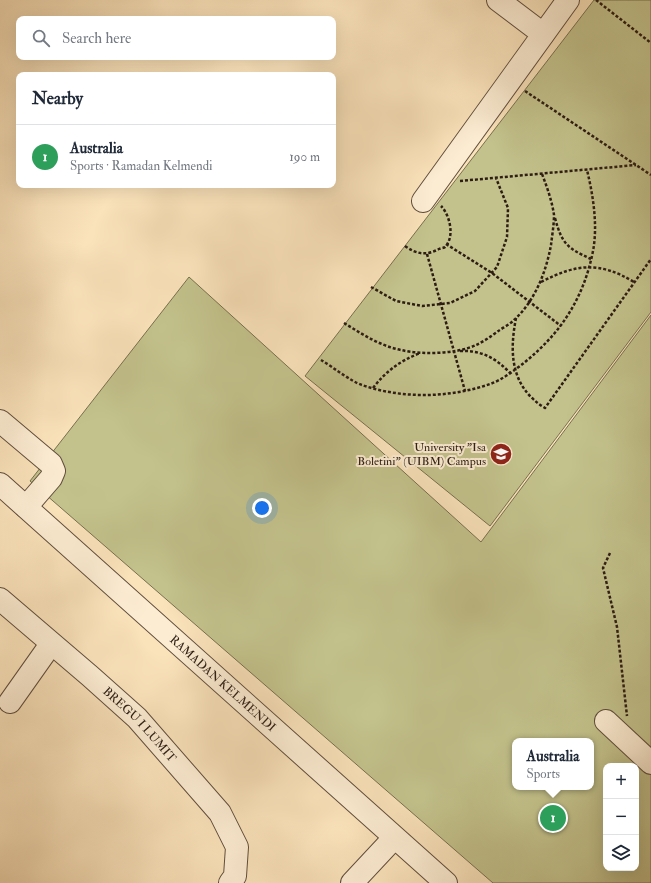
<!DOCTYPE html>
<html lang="en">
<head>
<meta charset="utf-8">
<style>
	body { margin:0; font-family:"IM FELL Double Pica",serif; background:#f6f6f7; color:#1f2937 }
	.controls { position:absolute; right:12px; bottom:12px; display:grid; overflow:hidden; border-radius:8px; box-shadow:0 4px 16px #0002 }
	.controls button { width:36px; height:36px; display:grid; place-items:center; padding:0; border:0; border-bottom:1px solid #e0e1e3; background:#fff; color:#1f2937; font:20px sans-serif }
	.you { position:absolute; left:262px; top:508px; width:14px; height:14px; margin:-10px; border:3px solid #fff; border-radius:50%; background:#1a73e8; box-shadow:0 0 0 6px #1a73e833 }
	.badge { display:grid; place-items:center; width:26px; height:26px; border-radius:50%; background:#8f2418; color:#fff; font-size:13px; font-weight:700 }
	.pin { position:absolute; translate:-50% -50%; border:2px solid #fff; box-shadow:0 1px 4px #0006 }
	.popup { position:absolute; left:512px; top:738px; width:82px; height:52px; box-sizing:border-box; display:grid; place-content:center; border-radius:8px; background:#fff; filter:drop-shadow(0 1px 3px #0005); font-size:13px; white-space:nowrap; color:#747a83 }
	.popup b { font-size:15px; color:#1f2937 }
	.popup::after { content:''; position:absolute; left:50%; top:100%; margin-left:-8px; border:8px solid transparent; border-top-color:#fff }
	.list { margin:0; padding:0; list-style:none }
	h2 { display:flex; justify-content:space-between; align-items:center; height:52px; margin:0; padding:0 16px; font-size:17px }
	h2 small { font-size:13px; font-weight:400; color:#747a83 }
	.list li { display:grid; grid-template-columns:26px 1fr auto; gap:12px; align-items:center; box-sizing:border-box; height:64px; padding:0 16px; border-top:1px solid #e0e1e3 }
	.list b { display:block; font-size:15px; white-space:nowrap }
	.list p { margin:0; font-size:13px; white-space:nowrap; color:#747a83 }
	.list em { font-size:13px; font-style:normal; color:#747a83 }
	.icon { flex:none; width:22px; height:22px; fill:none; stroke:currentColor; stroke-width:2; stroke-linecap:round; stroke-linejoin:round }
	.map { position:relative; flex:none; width:651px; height:883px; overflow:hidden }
	.search { position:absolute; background:#fff; box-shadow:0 4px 16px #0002; left:16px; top:16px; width:320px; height:44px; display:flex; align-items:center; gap:10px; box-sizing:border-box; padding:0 14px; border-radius:8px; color:#747a83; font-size:15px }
	.panel { position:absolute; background:#fff; box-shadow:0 4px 16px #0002; left:16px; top:72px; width:320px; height:116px; border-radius:8px }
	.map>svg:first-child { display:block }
	.green { fill:#c3c28c; stroke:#787050; fill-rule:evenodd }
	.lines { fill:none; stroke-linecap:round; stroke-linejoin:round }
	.minor-casing { stroke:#604e3e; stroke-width:24 }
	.path { stroke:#2d1d15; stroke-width:2.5; stroke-dasharray:3 2; stroke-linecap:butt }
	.minor { stroke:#fcecd2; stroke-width:22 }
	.labels { text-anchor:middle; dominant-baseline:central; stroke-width:4; stroke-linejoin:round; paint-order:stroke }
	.poi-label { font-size:12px; fill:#2d1d15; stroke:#fcecd2; text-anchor:end }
	.street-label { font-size:12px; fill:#2d1d15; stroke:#fcecd2 }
</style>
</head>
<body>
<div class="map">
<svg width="651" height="883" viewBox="0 0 651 883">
	<rect width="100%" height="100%" fill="#fae2ba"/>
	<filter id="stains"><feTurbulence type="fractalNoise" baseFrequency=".005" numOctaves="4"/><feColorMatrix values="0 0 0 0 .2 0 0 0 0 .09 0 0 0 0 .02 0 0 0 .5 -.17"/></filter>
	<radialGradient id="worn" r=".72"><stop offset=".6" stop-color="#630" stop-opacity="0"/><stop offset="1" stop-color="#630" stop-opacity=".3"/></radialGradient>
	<!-- green -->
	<path class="green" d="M594 0H651V312L490 526 305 376Z
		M189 277 481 542 651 315V883H493L30 481ZM515 741H591V787H515ZM606 766H636V868H606Z"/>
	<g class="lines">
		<!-- minor casing -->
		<g class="minor-casing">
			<g id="minor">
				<path d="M498 0 543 34"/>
				<path d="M423 201 568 0"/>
				<path d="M0 421 51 464 54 471 51 478 26 507"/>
				<path id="s1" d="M0 484 446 883"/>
				<path id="s2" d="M0 599 90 676 137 718 220 813 237 847 235 876 230 883"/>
				<path d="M10 702 51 644"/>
				<path d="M606 721 651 763"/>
				<path d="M352 883 394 838"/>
			</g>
		</g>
		<!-- path -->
		<path class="path" d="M596 0 651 43
			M525 91 651 175
			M460 181 636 165
			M555 218C562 244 567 248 591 259
			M446 244 492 273 561 326
			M405 246C416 254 426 256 439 249 441 248 444 248 445 247 455 237 450 215 441 206
			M427 254 465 391
			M541 282C576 264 599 261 634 282
			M371 287 396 301 422 306 450 303 475 291 497 267 507 237 508 208 496 178
			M516 318C509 354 511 387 545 408L651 259
			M344 323C362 334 380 346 401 350 422 355 457 354 476 345 483 342 490 337 497 332 502 328 509 325 514 320 535 301 546 272 551 245 552 236 554 225 554 215 552 201 547 187 542 174
			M460 351C481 350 496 358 510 373
			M321 360C333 367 350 381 362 385 402 399 450 398 490 384 502 380 515 370 525 362 562 332 584 297 593 251 598 225 593 195 587 170
			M373 388C386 371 400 361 420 353
			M610 553 603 568 617 627 627 716"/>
		<!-- minor -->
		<use href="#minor" class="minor"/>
	</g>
	<!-- icons -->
	<defs>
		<g id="university-disc" transform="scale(1.15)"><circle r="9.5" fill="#8f2418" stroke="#fcecd2"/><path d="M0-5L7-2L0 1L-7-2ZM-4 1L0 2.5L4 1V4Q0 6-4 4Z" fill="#fff"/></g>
	</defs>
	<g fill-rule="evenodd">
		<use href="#university-disc" x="501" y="454"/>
	</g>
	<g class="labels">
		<!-- poi labels -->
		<g class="poi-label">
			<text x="486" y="447">University "Isa<tspan x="486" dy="14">Boletini" (UIBM) Campus</tspan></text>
		</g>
		<!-- street labels -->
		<g class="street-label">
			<text stroke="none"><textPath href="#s1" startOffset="299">RAMADAN KELMENDI</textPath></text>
			<text stroke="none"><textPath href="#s2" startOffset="188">BREGU I LUMIT</textPath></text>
		</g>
	</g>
	<rect width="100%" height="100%" filter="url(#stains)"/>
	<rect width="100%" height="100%" fill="url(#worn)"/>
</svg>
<div class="controls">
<button>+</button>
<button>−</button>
<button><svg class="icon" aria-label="layers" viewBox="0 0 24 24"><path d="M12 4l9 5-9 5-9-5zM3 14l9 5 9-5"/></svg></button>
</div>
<div class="you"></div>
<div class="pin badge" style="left:553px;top:818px;background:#2e9e5b">1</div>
<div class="popup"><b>Australia</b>Sports</div>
<div class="search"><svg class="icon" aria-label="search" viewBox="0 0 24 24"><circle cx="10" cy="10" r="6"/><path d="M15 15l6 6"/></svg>Search here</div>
<section class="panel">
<h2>Nearby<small></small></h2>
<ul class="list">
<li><span class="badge" style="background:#2e9e5b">1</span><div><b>Australia</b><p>Sports · Ramadan Kelmendi</p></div><em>190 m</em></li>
</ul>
</section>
</div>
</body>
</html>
